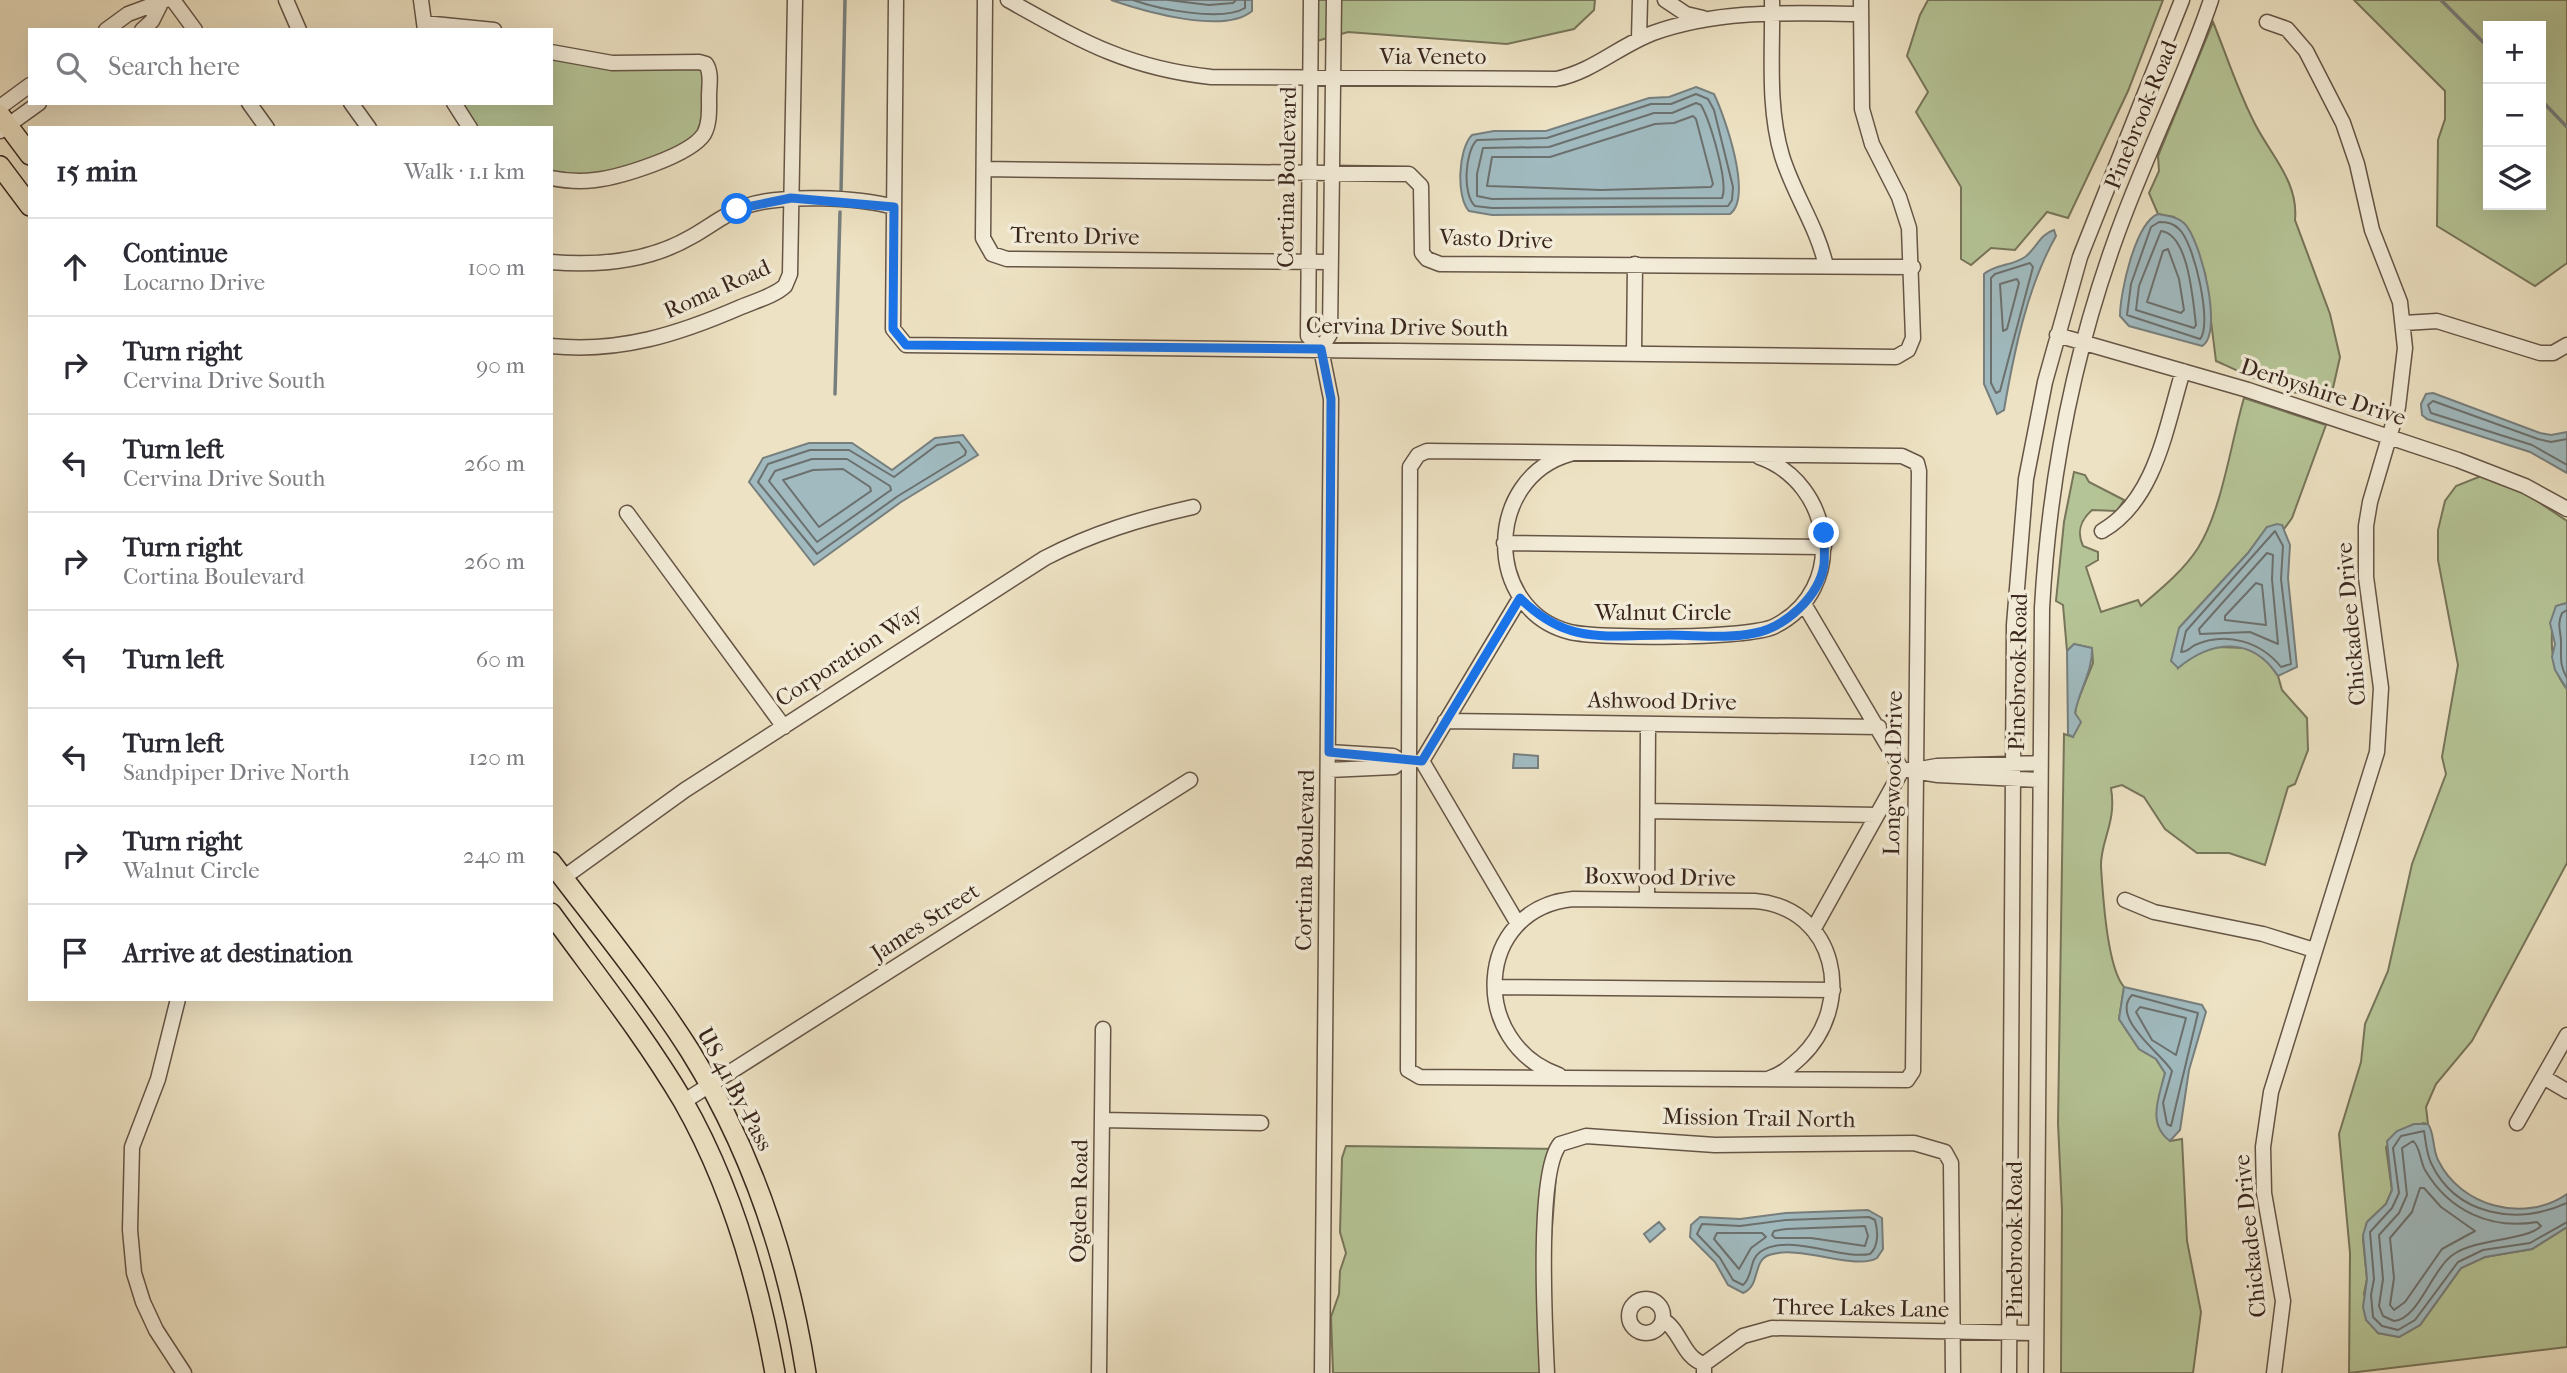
<!DOCTYPE html>
<html lang="en">
<head>
<meta charset="utf-8">
<style>
	body { margin:0; font-family:"IM FELL French Canon",serif; background:#f2f2f3; color:#2b2b33 }
	.controls { position:absolute; right:21px; top:21px; display:grid; overflow:hidden; border-radius:0px; box-shadow:0 7px 28px #0002 }
	.controls button { width:63px; height:63px; display:grid; place-items:center; padding:0; border:0; border-bottom:2px solid #e1e1e2; background:#fff; color:#2b2b33; font:35px sans-serif }
	.stop { position:absolute; width:21px; height:21px; margin:-16px; border:5px solid #1a73e8; border-radius:50%; background:#fff }
	.stop.end { background:#1a73e8; border-color:#fff; box-shadow:0 2px 7px #0008 }
	.list { margin:0; padding:0; list-style:none }
	h2 { display:flex; justify-content:space-between; align-items:center; height:91px; margin:0; padding:0 28px; font-size:30px }
	h2 small { font-size:23px; font-weight:400; color:#7c7c81 }
	.list li { display:grid; grid-template-columns:46px 1fr auto; gap:21px; align-items:center; box-sizing:border-box; height:98px; padding:0 28px; border-top:2px solid #e1e1e2 }
	.list b { display:block; font-size:26px; white-space:nowrap }
	.list p { margin:0; font-size:23px; white-space:nowrap; color:#7c7c81 }
	.list em { font-size:23px; font-style:normal; color:#7c7c81 }
	.icon { flex:none; width:38px; height:38px; fill:none; stroke:currentColor; stroke-width:2; stroke-linecap:round; stroke-linejoin:round }
	.map { position:relative; flex:none; width:2567px; height:1373px; overflow:hidden }
	.search { position:absolute; background:#fff; box-shadow:0 7px 28px #0002; left:28px; top:28px; width:525px; height:77px; display:flex; align-items:center; gap:18px; box-sizing:border-box; padding:0 24px; border-radius:0px; color:#7c7c81; font-size:26px }
	.panel { position:absolute; background:#fff; box-shadow:0 7px 28px #0002; left:28px; top:126px; width:525px; height:875px; border-radius:0px }
	.map>svg:first-child { display:block }
	.green { fill:#b5c496; stroke:#77755a; stroke-width:2; fill-rule:evenodd }
	.water { fill:#a0babf; stroke:#777f7e; stroke-width:2 }
	.lines { fill:none; stroke-linecap:round; stroke-linejoin:round }
	.shore { stroke:#6c706e; stroke-width:2 }
	.stream { stroke:#777f7e; stroke-width:3.5 }
	.minor-casing { stroke:#665546; stroke-width:17 }
	.major-casing { stroke:#39261d; stroke-width:22 }
	.minor { stroke:#f3ecd8; stroke-width:14 }
	.major { stroke:#ede2c3; stroke-width:19 }
	.route { stroke:#1a73e8; stroke-width:9 }
	.labels { text-anchor:middle; dominant-baseline:central; stroke-width:7; stroke-linejoin:round; paint-order:stroke }
	.street-label { font-size:23px; fill:#39261d; stroke:#f3ecd8 }
</style>
</head>
<body>
<div class="map">
<svg width="2567" height="1373" viewBox="0 0 2567 1373">
	<rect width="100%" height="100%" fill="#ede2c3"/>
	<filter id="stains"><feTurbulence type="fractalNoise" baseFrequency=".00286" numOctaves="4"/><feColorMatrix values="0 0 0 0 .2 0 0 0 0 .09 0 0 0 0 .02 0 0 0 .5 -.17"/></filter>
	<radialGradient id="worn" r=".72"><stop offset=".6" stop-color="#630" stop-opacity="0"/><stop offset="1" stop-color="#630" stop-opacity=".3"/></radialGradient>
	<!-- green -->
	<path class="green" d="M1316 0H1595L1594 10 1574 29 1507 44 1348 32 1310 43Z
		M1928 0H2163L2128 91 2068 218 2047 212 2015 250 1991 248 1971 265 1961 259V187L1916 112 1928 92 1907 56 1920 15Z
		M2354 0H2567V263L2535 286 2437 226 2438 140 2445 119V91ZM2488 26H2541V205H2488Z
		M2213 22C2226 54 2237 88 2252 118 2268 153 2299 180 2295 220L2330 314 2340 357 2331 397C2297 400 2247 375 2216 361L2205 273 2174 217 2158 214 2149 193 2159 171 2158 156Z
		M551 56 690 66 702 70C706 85 707 121 696 134 679 154 605 177 579 176 570 176 560 174 551 172V128H476L459 103H551Z
		M2244 398 2326 425 2292 518 2284 529 2282 525 2267 527 2248 553 2179 628 2178 668 2197 652 2217 647 2247 648 2265 658 2278 676 2282 690 2307 718 2308 750 2295 784 2288 787 2265 865 2229 853H2197L2165 829 2144 797 2122 785 2111 788C2117 823 2100 841 2101 867 2103 896 2107 967 2124 987L2119 1019 2139 1049 2156 1059 2165 1073 2162 1085 2170 1141 2182 1139 2187 1241 2201 1312 2193 1373H2061L2062 1210 2058 1123 2064 734 2073 737 2076 705 2093 663 2092 648 2074 644 2067 651 2063 605 2056 601 2064 522 2074 472 2085 475 2089 482 2124 500 2117 511 2092 510C2081 520 2076 531 2083 546L2098 552V560L2086 567 2101 612 2138 600 2141 606C2162 588 2183 571 2198 548 2222 510 2231 442 2244 398Z
		M2481 476 2519 489 2567 521V603L2556 606C2550 633 2548 666 2567 689V863L2472 1041 2436 1084 2426 1107 2428 1124 2423 1123 2386 1147 2392 1190 2386 1204 2367 1222 2363 1239 2367 1279 2364 1294 2378 1333 2399 1337 2420 1325 2461 1268 2485 1257 2532 1249 2567 1227V1347L2349 1373 2350 1253 2339 1134 2361 1062 2365 1024 2388 971 2412 864 2446 774 2442 757 2458 665 2438 560V530L2445 501 2456 486Z
		M1346 1146 1558 1149 1541 1373H1333L1331 1317 1339 1294 1340 1271 1346 1253 1340 1232 1342 1158Z"/>
	<!-- water -->
	<path class="water" d="M1111 0H1252V11C1224 35 1143 11 1111 0Z
		M1696 87 1714 94C1725 117 1753 197 1730 214L1492 215 1469 211C1456 197 1458 149 1472 135L1494 131H1546L1649 98 1669 97Z
		M2158 214C2167 216 2176 216 2184 223 2201 239 2224 334 2202 346L2129 326 2120 316C2120 293 2135 223 2158 214Z
		M2054 230 2056 236C2027 287 2014 352 2004 410L1997 414 1984 384V274C1996 264 2012 266 2025 257 2036 249 2040 234 2054 230Z
		M2433 393 2540 433 2551 435 2567 432V473L2530 452 2427 419 2422 415 2421 404 2426 394Z
		M963 435 978 455 901 502 814 565 749 482 763 458 809 443H852L892 470 935 438Z
		M2277 524 2282 525 2290 545 2288 578 2297 667 2278 676C2252 636 2212 640 2178 668L2171 661 2179 628 2248 553 2267 527Z
		M2567 603V689L2555 670 2552 657 2555 644 2550 623 2556 606Z
		M2074 644 2092 648C2093 671 2079 690 2075 713L2081 722 2073 737 2068 734 2067 651Z
		M1514 754 1538 756V768H1513Z
		M2124 987 2202 1005 2206 1012 2189 1070 2180 1130 2170 1141C2146 1124 2160 1094 2165 1073L2156 1059 2139 1049 2119 1019Z
		M2414 1124H2428C2435 1134 2432 1148 2438 1160 2460 1206 2524 1224 2567 1194V1227L2532 1249 2485 1257 2461 1268 2420 1325 2399 1337 2378 1333 2366 1320 2363 1307 2367 1279 2363 1235 2367 1222 2386 1204 2392 1190 2387 1141 2397 1131Z
		M1868 1210 1882 1218 1883 1249 1877 1258C1856 1271 1799 1244 1769 1255 1752 1261 1761 1286 1743 1293L1728 1285 1715 1262 1690 1237 1691 1225 1700 1217 1740 1219 1786 1213Z
		M1659 1222 1665 1229 1650 1242 1644 1234Z"/>
	<g class="lines">
		<!-- shore -->
		<path class="shore" d="M1133 0C1158 9 1222 22 1245 8V0
			M1168 0 1209 5 1233 3 1236 0
			M1696 94 1708 99 1714 110 1733 187 1732 200 1728 206 1492 208 1475 206C1462 194 1465 151 1477 140L1547 138 1651 104H1671Z
			M1696 103 1701 105C1710 121 1729 183 1722 198L1492 199 1477 196V174L1483 148 1549 147 1654 113H1672Z
			M1693 116 1696 119 1713 184 1711 187 1601 190 1487 186 1492 157H1550L1655 124 1674 123Z
			M2159 222C2167 222 2173 223 2179 229 2194 242 2213 325 2200 339L2127 315 2131 284 2151 227Z
			M2161 231C2189 234 2193 302 2196 325L2194 328 2136 310 2139 286Z
			M2168 249 2179 279 2184 310 2181 313 2147 302 2163 251Z
			M2030 263 2033 267 2000 391 1996 393 1991 383V278L1995 274Z
			M2017 279 2019 283 2007 329 2003 331 2000 284Z
			M2567 439 2551 442 2538 439 2433 401 2428 405 2431 413 2532 445 2567 465
			M959 442 966 451 965 455 898 496 817 554 758 482 768 464 810 450H849L894 477 937 445Z
			M812 459H847L890 486 891 490 817 542 769 481 775 471Z
			M843 469 870 487 871 491 819 527 783 480 813 470Z
			M2275 531 2283 546 2281 579 2291 664 2281 667C2261 642 2227 631 2195 645 2189 648 2188 652 2181 652L2186 631Z
			M2267 553 2273 555 2272 579 2278 644 2250 632 2200 634 2199 629Z
			M2256 583 2262 585 2266 625 2225 620V616Z
			M2567 610 2562 613C2556 627 2562 632 2561 646 2561 659 2560 666 2567 678
			M2132 995 2198 1013 2171 1126 2167 1124 2163 1103 2172 1071C2161 1053 2110 1018 2132 995Z
			M2140 1007 2186 1018 2176 1055 2152 1040 2136 1012Z
			M2413 1141C2420 1146 2420 1161 2425 1170 2449 1211 2491 1230 2537 1222L2541 1226C2526 1241 2478 1238 2454 1254 2432 1268 2419 1319 2394 1321L2383 1316 2379 1306 2383 1279 2379 1235 2399 1213 2407 1195 2402 1148Z
			M2420 1188H2424L2441 1207 2475 1231 2442 1249 2405 1302 2394 1310 2390 1305 2394 1278 2390 1238 2412 1212Z
			M2567 1203C2518 1226 2456 1216 2431 1163 2426 1152 2426 1142 2424 1131L2401 1136 2393 1148 2399 1193 2392 1208 2370 1232 2374 1279 2371 1295 2373 1317 2382 1326 2398 1330 2415 1320 2458 1262 2483 1250 2530 1243 2567 1222
			M1869 1217 1875 1220C1878 1231 1879 1246 1870 1254 1840 1260 1788 1232 1760 1252 1749 1260 1753 1277 1743 1285L1733 1280 1720 1258 1697 1234 1702 1224 1740 1226 1786 1220Z
			M1865 1226 1868 1236 1865 1246 1811 1238H1775L1772 1235 1774 1231 1786 1229Z
			M1717 1233H1762L1766 1237 1751 1248 1739 1269 1714 1239Z"/>
		<!-- stream -->
		<path class="stream" d="M2441 0 2488 47
			M2541 100 2567 127
			M841 193 845 0
			M835 394 840 212"/>
		<!-- minor casing -->
		<g class="minor-casing">
			<path id="minor" d="M173 0 195 30
				M286 0 299 30
				M421 0 425 30
				M896 0 893 329 906 345 1896 357 1908 350 1913 338 1909 228 1899 197 1872 144 1862 109 1861 0
				M985 0 983 238 992 254 1007 259 1330 262
				M1008 0C1080 40 1126 68 1211 77L1556 79C1592 72 1619 46 1653 33 1720 9 1790 13 1861 14
				M1311 0 1308 336 1321 349 1331 399 1322 1373
				M1665 0 1686 14 1703 18
				M1772 0C1773 51 1767 106 1782 156 1794 195 1817 226 1826 266
				M2267 22 2287 29 2306 51 2343 123 2357 164 2372 230 2400 302 2405 348 2398 407 2370 502 2366 526V577L2381 688 2377 752 2271 1092 2263 1147 2264 1193 2283 1301 2274 1373
				M424 23 494 30
				M106 30 128 14 166 0
				M142 30 152 21 160 5
				M1639 39 1640 0
				M551 52 612 63 699 62 706 64C712 73 709 86 709 96 709 109 710 123 704 134 690 156 620 177 595 180 580 182 566 181 551 178
				M249 103 267 128
				M351 103 369 128
				M454 103 470 128
				M0 107 30 85
				M0 131 39 103
				M984 169 1409 174 1421 186 1422 253 1427 259 1440 264 1913 267
				M551 262C599 266 648 262 691 237 709 227 726 213 746 206 781 194 858 197 894 207
				M2404 323 2437 321 2540 353H2553L2567 345
				M2057 335 2248 390 2458 460 2525 486 2567 509
				M551 346C620 353 679 334 741 307 755 301 774 296 785 286L790 274 795 0
				M1321 349 1330 334 1334 0
				M1634 353 1635 264
				M1427 451 1902 456 1917 463 1919 471 1913 1071 1907 1080 1420 1077 1408 1070 1410 467 1418 455Z
				M1570 454C1484 478 1483 610 1570 632 1598 639 1751 639 1775 626 1848 589 1834 483 1759 457
				M627 513 784 727
				M2102 531C2156 500 2166 426 2183 371
				M1504 543 1824 547
				M1804 604 1902 770 1813 930
				M1445 721 1879 727
				M1329 752 1393 756 1401 761H1413
				M1422 761 1520 598
				M1422 761 1518 924
				M1920 769 1937 766 2039 763
				M1329 770 1394 767 1401 761
				M1908 770 1938 775 2039 780
				M1648 811 1877 815
				M563 878 685 790 1045 558C1093 533 1140 519 1193 507
				M1647 900 1648 724
				M2125 900 2154 912 2263 934 2314 950
				M1495 987 1833 990
				M178 999 158 1079 132 1147 130 1230 134 1273 143 1302 156 1330 184 1373
				M1559 1075C1469 1044 1473 909 1573 899L1755 901C1837 908 1856 1004 1801 1057 1792 1065 1783 1074 1770 1078
				M2543 1077 2567 1091
				M683 1102 1190 780
				M1102 1120 1261 1123
				M2517 1123 2567 1035
				M1629 1316a17 17 0 1 1 34 0a17 17 0 1 1-34 0Z
				M1663 1320C1681 1330 1682 1357 1704 1364
				M1099 1373 1103 1029
				M1547 1373C1545 1330 1536 1173 1560 1144L1586 1136 1715 1145 1914 1143 1945 1152 1951 1163 1953 1373
				M1704 1373V1364L1743 1336 1772 1328 2036 1333
				M2009 1373 2014 625 2026 479 2045 382 2080 257 2182 0
				M2036 1373 2042 608C2049 482 2072 361 2114 243 2143 160 2183 83 2211 0"/>
		</g>
		<!-- major casing -->
		<g class="major-casing">
			<path id="major" d="M0 115 30 155
				M0 166 30 206
				M551 862C598 924 648 985 690 1051 751 1149 788 1259 806 1373
				M551 913C596 975 644 1035 683 1101 731 1185 758 1278 775 1373"/>
		</g>
		<!-- minor -->
		<use href="#minor" class="minor"/>
		<!-- major -->
		<use href="#major" class="major"/>
	</g>
	<g class="lines">
		<!-- route -->
		<path class="route" d="M737 209 791 198 894 207 893 329 906 345 1321 349 1331 399 1329 752 1422 761 1520 598C1568 646 1607 635 1669 635 1697 635 1728 639 1755 633 1785 627 1819 597 1824 565 1825 555 1824 544 1824 533"/>
	</g>
	<g class="labels">
		<!-- street labels -->
		<g class="street-label">
			<text x="1433" y="56">Via Veneto</text>
			<text transform="translate(2141 115) rotate(-68)">Pinebrook Road</text>
			<text transform="translate(1287 177) rotate(-89)">Cortina Boulevard</text>
			<text transform="translate(1075 236) rotate(1)">Trento Drive</text>
			<text transform="translate(1496 239) rotate(2)">Vasto Drive</text>
			<text transform="translate(717 289) rotate(-24)">Roma Road</text>
			<text transform="translate(1407 327) rotate(1)">Cervina Drive South</text>
			<text transform="translate(2323 392) rotate(18)">Derbyshire Drive</text>
			<text x="1663" y="612">Walnut Circle</text>
			<text transform="translate(2351 624) rotate(-95)">Chickadee Drive</text>
			<text transform="translate(849 655) rotate(-33)">Corporation Way</text>
			<text transform="translate(2018 672) rotate(-89)">Pinebrook Road</text>
			<text transform="translate(1662 701) rotate(1)">Ashwood Drive</text>
			<text transform="translate(1893 773) rotate(-89)">Longwood Drive</text>
			<text transform="translate(1305 860) rotate(-89)">Cortina Boulevard</text>
			<text transform="translate(1660 877) rotate(1)">Boxwood Drive</text>
			<text transform="translate(925 922) rotate(-33)">James Street</text>
			<text transform="translate(735 1089) rotate(62)">US 41 By-Pass</text>
			<text transform="translate(1759 1118) rotate(1)">Mission Trail North</text>
			<text transform="translate(1079 1201) rotate(-89)">Ogden Road</text>
			<text transform="translate(2250 1236) rotate(-96)">Chickadee Drive</text>
			<text transform="translate(2014 1240) rotate(-90)">Pinebrook Road</text>
			<text transform="translate(1861 1308) rotate(1)">Three Lakes Lane</text>
		</g>
	</g>
	<rect width="100%" height="100%" filter="url(#stains)"/>
	<rect width="100%" height="100%" fill="url(#worn)"/>
</svg>
<div class="controls">
<button>+</button>
<button>−</button>
<button><svg class="icon" aria-label="layers" viewBox="0 0 24 24"><path d="M12 4l9 5-9 5-9-5zM3 14l9 5 9-5"/></svg></button>
</div>
<div class="stop" style="left:737px;top:209px"></div>
<div class="stop end" style="left:1824px;top:533px"></div>
<div class="search"><svg class="icon" aria-label="search" viewBox="0 0 24 24"><circle cx="10" cy="10" r="6"/><path d="M15 15l6 6"/></svg>Search here</div>
<section class="panel">
<h2>15 min<small>Walk · 1.1 km</small></h2>
<ul class="list">
<li><svg class="icon" aria-label="ahead" viewBox="0 0 24 24"><path d="M12 20V5M6 11l6-6 6 6"/></svg><div><b>Continue</b><p>Locarno Drive</p></div><em>100 m</em></li>
<li><svg class="icon" aria-label="right" viewBox="0 0 24 24"><path d="M7 20v-9h11M14 6l5 5-5 5"/></svg><div><b>Turn right</b><p>Cervina Drive South</p></div><em>90 m</em></li>
<li><svg class="icon" aria-label="left" viewBox="0 0 24 24"><path d="M17 20v-9H6M10 6l-5 5 5 5"/></svg><div><b>Turn left</b><p>Cervina Drive South</p></div><em>260 m</em></li>
<li><svg class="icon" aria-label="right" viewBox="0 0 24 24"><path d="M7 20v-9h11M14 6l5 5-5 5"/></svg><div><b>Turn right</b><p>Cortina Boulevard</p></div><em>260 m</em></li>
<li><svg class="icon" aria-label="left" viewBox="0 0 24 24"><path d="M17 20v-9H6M10 6l-5 5 5 5"/></svg><div><b>Turn left</b></div><em>60 m</em></li>
<li><svg class="icon" aria-label="left" viewBox="0 0 24 24"><path d="M17 20v-9H6M10 6l-5 5 5 5"/></svg><div><b>Turn left</b><p>Sandpiper Drive North</p></div><em>120 m</em></li>
<li><svg class="icon" aria-label="right" viewBox="0 0 24 24"><path d="M7 20v-9h11M14 6l5 5-5 5"/></svg><div><b>Turn right</b><p>Walnut Circle</p></div><em>240 m</em></li>
<li><svg class="icon" aria-label="arrive" viewBox="0 0 24 24"><path d="M6 21V4h12l-3 4 3 4H6"/></svg><div><b>Arrive at destination</b></div></li>
</ul>
</section>
</div>
</body>
</html>
